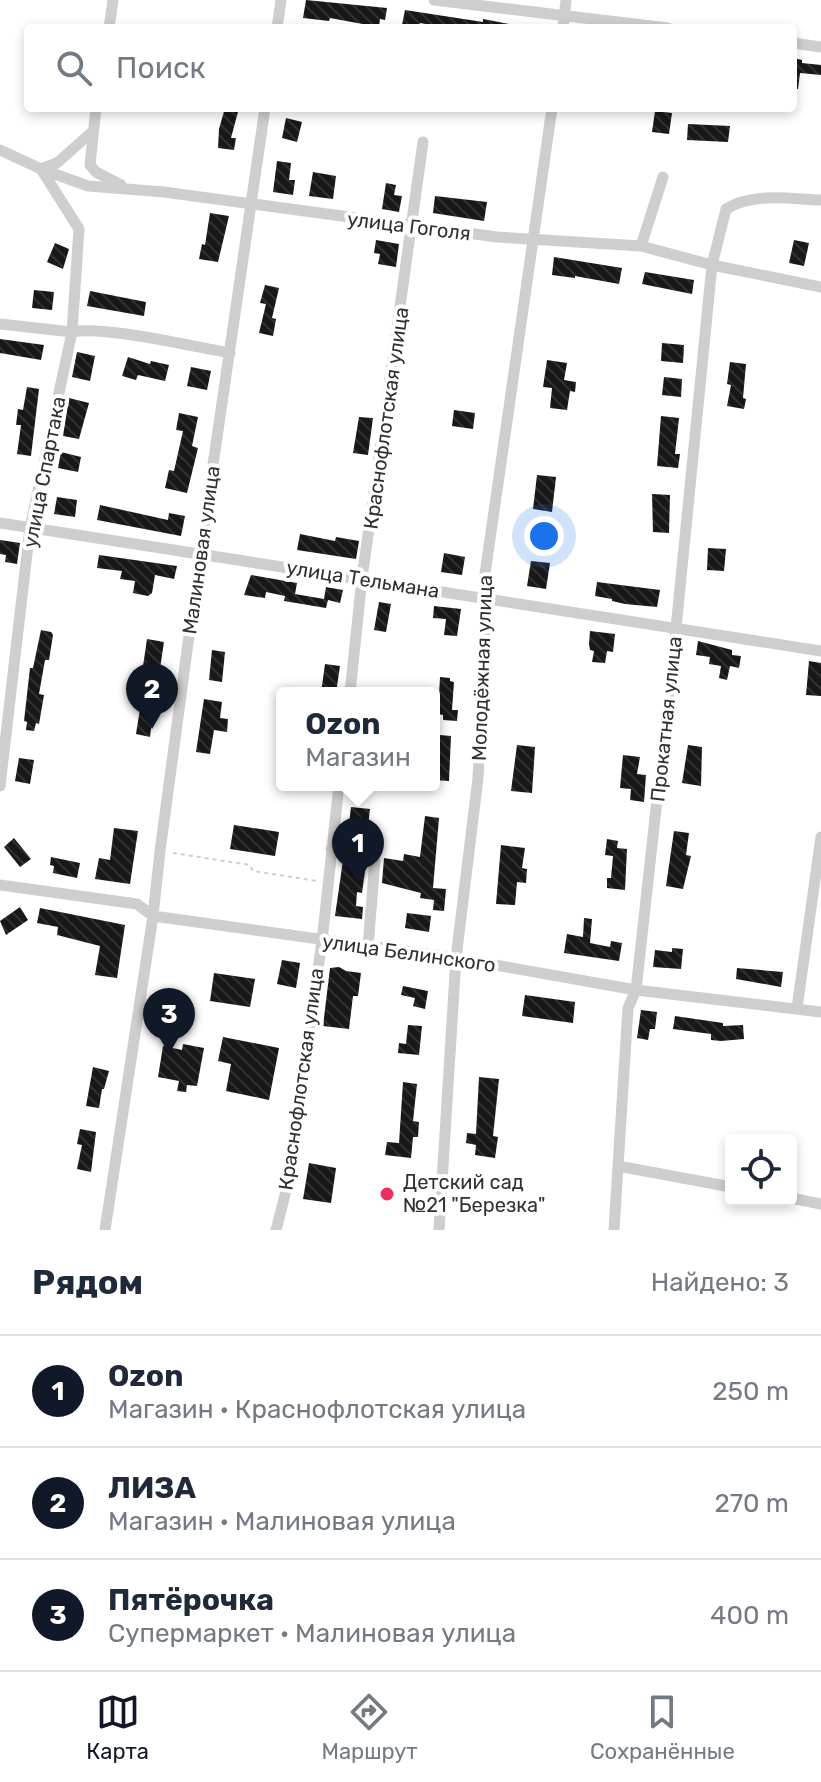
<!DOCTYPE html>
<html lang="ru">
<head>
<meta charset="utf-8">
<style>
	body { margin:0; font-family:Rubik,sans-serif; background:#f2f2f3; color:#1f2937 }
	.controls { position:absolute; right:24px; bottom:24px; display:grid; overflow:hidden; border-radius:8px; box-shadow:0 4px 12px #0003 }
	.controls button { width:72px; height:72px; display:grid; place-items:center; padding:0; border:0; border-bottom:2px solid #e0e1e3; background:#fff; color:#1f2937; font:40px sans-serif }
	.you { position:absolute; left:544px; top:536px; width:28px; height:28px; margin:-20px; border:6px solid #fff; border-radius:50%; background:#1a73e8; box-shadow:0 0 0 12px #1a73e833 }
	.badge { display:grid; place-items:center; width:52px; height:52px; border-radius:50%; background:#111827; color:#fff; font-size:26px; font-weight:700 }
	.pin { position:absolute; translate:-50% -66px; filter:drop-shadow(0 2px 4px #0008) }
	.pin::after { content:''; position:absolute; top:42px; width:28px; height:24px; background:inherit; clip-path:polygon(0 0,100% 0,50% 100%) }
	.popup { position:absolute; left:276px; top:687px; width:164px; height:104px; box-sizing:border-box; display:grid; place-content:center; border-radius:8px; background:#fff; filter:drop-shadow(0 2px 6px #0005); font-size:26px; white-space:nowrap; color:#747a83 }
	.popup b { font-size:30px; color:#1f2937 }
	.popup::after { content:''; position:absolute; left:50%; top:100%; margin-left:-16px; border:16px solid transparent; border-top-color:#fff }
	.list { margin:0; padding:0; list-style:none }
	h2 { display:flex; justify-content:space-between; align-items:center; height:104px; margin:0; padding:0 32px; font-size:34px }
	h2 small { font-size:26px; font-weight:400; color:#747a83 }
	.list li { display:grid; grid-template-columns:52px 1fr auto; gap:24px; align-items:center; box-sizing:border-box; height:112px; padding:0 32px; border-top:2px solid #e0e1e3 }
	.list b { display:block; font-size:30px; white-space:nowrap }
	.list p { margin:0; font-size:26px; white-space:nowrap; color:#747a83 }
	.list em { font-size:26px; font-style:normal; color:#747a83 }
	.icon { flex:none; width:44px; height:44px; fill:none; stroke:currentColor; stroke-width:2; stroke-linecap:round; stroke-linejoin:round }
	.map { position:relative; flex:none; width:821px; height:1230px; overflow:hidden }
	.search { position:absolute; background:#fff; box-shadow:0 4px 12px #0003; left:24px; right:24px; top:24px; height:88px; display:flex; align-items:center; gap:20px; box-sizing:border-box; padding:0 28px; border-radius:8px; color:#747a83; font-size:30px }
	.sheet { height:440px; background:#fff }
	nav { display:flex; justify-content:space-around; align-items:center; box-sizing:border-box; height:112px; border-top:2px solid #e0e1e3; background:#fff; font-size:22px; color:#747a83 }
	nav a { display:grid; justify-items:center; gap:4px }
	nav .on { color:#111827 }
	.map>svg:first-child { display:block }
	.building { fill:url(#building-back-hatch) }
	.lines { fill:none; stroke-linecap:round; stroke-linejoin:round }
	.path { stroke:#cecece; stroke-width:2; stroke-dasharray:4 4; stroke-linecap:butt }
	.minor { stroke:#cecece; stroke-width:11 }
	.poi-dot { fill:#ed2e5e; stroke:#fff; stroke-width:3 }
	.labels { text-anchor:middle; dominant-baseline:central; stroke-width:8; stroke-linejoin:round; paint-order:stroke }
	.street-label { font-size:20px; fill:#313131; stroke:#fff }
	.poi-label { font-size:20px; fill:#313131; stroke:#fff; text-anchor:start }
</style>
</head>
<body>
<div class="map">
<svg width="821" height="1230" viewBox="0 0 821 1230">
	<defs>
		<pattern id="building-back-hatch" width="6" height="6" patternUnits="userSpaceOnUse" patternTransform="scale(2)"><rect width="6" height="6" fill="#181818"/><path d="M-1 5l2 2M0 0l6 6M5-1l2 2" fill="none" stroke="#313131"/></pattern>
	</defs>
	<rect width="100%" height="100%" fill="#fff"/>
	<!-- building -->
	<path class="building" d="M306 0 387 8 385 20 380 19 379 27 330 18 329 21 303 18Z
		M405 10 483 22V19L509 24V28H449L420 23 419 28 402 25Z
		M793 58 802 60V63L821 65V75L800 73 798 89H793Z
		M225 108H239L231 138H236L234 150 218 148 219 129Z
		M655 111 672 113 669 134 652 132Z
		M286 118 302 122 297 142 282 138Z
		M688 124 730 126 728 142 687 140Z
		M277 161 291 163 289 180H295L293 195 273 192Z
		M313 172 336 176 333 199 309 196Z
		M386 183 396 185 394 195 402 196 399 212 382 209Z
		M435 196 487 202 484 221 433 213Z
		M210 213 229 216 218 262 199 259 202 244 205 245Z
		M376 240 399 244 396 267 378 264 380 254 374 253Z
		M794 240 809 243 804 266 789 263Z
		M55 243 69 249 63 269 47 262Z
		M554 257 622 268 619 284 575 276V278L552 275Z
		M645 272 694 280 692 294 642 284Z
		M265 285 279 288 272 318 276 319 273 336 259 333 266 304 260 303Z
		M34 290 54 292 52 310 32 308Z
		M90 291 146 302 144 316 87 306Z
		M0 339 44 345 41 360 0 353Z
		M662 343 684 345 683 363 661 361Z
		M77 352 95 356 90 381 72 377Z
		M128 357 150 364 151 361 169 365 165 381 138 375 136 380 122 376Z
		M547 360 567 363 564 380 576 382 575 392 570 391 567 410 550 408 552 388 543 387Z
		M730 362 746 364 743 398 746 399 744 409 727 406 731 385 727 384Z
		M191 367 211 371 207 390 187 386Z
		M664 377 682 379 681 397 662 395Z
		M27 387 39 389 31 456 17 454 21 425H16L18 409 23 410Z
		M69 398 89 403 79 439 63 436Z
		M454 410 475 413 473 429 452 426Z
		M179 413 198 417 192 446 198 448 187 493 165 488 169 470 174 471 183 431 176 430Z
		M661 416 679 418 675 454H680L678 468 657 466Z
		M359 417 373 418 368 455 353 453Z
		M61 452 81 457 78 472 58 468Z
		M537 475 556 477 552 512 533 509Z
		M652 494 670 495 669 533 653 532Z
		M57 497 77 500 75 517 54 514Z
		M100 505 168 520 169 513 185 516 181 536 97 520Z
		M300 534 335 541 336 537 359 541 356 559 297 550Z
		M0 540 20 543 17 564 5 562 6 555 0 554Z
		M708 548 726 549 724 571 707 570Z
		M444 553 465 557 462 575 441 572Z
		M99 555 177 566 174 579 155 575 152 593 148 596 133 593 135 581 120 579 122 571 97 568Z
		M531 561 550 563 546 589 527 586Z
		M251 575 297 583 295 594 324 599 326 587 343 590 340 603 328 600 326 608 284 601 285 596 266 592 265 598 244 595Z
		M597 582 660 590 657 607 625 604 612 601V599L595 596Z
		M379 602 391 604 386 632 374 630Z
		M434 606 461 609 457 636 444 635 446 619 433 618Z
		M41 630 51 632 53 635 49 660H45L39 694 44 695 39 724 36 723 34 731 26 730 27 722 24 721 30 668H33Z
		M590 631 615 634 613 652 607 651 605 663 592 662 594 651 590 650 589 644Z
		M147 639 164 642 159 675 142 673Z
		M698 641 732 650V655L741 656 739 668 730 666 727 680 719 678 721 666 709 664 710 657 696 655Z
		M212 650 225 652 222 682 209 680Z
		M809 661 821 663V696L806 695Z
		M325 664 340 666 336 693H321Z
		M440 677 450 678V681L454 682 452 710H458L457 721 443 720V715L438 714Z
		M138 693 155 695 150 737 136 734 140 709 136 708Z
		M204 699 222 702 220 718 228 719 227 732 214 730 210 754 196 752Z
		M440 735 451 736 449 781 434 780Z
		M517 745 535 747 532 793 511 791Z
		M688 745 702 747 701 786 682 783Z
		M623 755 640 757 637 774 646 775 644 802 630 800 631 789 620 788Z
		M19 758 34 760 30 784 15 781Z
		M351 807 370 809 367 835 348 832Z
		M425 816 439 818 433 888 446 889 444 911 433 910 434 900 420 898 421 893 382 883 384 858 403 861 404 854 420 857Z
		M234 825 279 832 275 856 230 849Z
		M114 828 138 831 130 884 95 879 99 858 110 860Z
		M674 831 689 833 686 855 691 856 683 889 666 886Z
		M14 838 31 859 20 867 4 847Z
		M607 839 618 841 617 848 627 849 625 890 607 888V878H611L613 856 605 855Z
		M501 845 525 848 522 868 527 869 526 883 517 882 515 905 496 904Z
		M51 857 80 863 77 878 53 873 54 866 50 865Z
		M343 860 366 864 362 893 357 892 356 906 363 907 362 919 335 916Z
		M20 907 28 920 6 935 0 921Z
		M40 908 125 925 117 978 95 975 100 946 57 935 58 927 37 923Z
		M407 913 431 916 429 932 405 928Z
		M584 918 592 919 590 943 610 947 611 941 622 943 619 961 564 953 567 934 583 937Z
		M672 948 683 949 681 969 653 967 655 950 672 952Z
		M282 960 300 963 296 988 277 984Z
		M339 967 346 971 361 973 358 996H353L349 1029 323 1026 330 968Z
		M737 968 783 972 781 987 736 979Z
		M214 973 255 979 250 1007 210 1001Z
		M403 986 428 991 425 1009 413 1006 415 998 401 995Z
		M525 995 575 1002 573 1023 522 1016Z
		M641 1010 657 1012 655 1029H650L648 1040 637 1038Z
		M675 1016 723 1023V1026L743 1025 744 1039 721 1041 711 1040V1034L673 1029Z
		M408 1025 422 1026 419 1055 398 1053 399 1043 406 1044Z
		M223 1037 279 1048 269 1100 226 1091 231 1064 218 1061Z
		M183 1044 204 1048 197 1086 187 1085 186 1092 177 1091 179 1081 158 1077 163 1046 182 1050Z
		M93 1067 109 1071 104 1089H102L99 1108 86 1106Z
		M479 1077 499 1079 493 1136 498 1137 495 1158 475 1155 476 1145 466 1143 467 1133 476 1134Z
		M403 1082 417 1084 413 1121 419 1122 418 1137H413L411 1158 385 1155 387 1142 399 1143Z
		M80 1129 96 1132 91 1172 77 1169 82 1145 77 1144Z
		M309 1163 336 1168 331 1203 303 1199Z"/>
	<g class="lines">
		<!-- path -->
		<path class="path" d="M173 853 250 865 253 871 317 881"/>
		<!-- minor -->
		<path class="minor" d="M434 0 668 28
			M109 28 113 0
			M277 28 281 0
			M563 28 566 0
			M793 43 821 47
			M96 108 90 165 96 172 121 185
			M0 150 41 169 88 186 164 192 497 237 641 246 712 265 821 287
			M641 246 663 177
			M0 324 72 332C102 325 194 347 230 353
			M0 523 821 651
			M350 693 362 578 423 142
			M0 786 30 528 72 332 79 229 41 169 57 163 93 131
			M331 849 372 856 375 860 368 947
			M0 885 137 904 153 916 456 958 636 990 821 1012
			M797 1008 821 837
			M618 1166 731 1187
			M791 1198 821 1204
			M105 1230 153 916 160 851 200 554 265 108
			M276 1230 286 1191 322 941 339 785
			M439 1230 456 958 478 778 487 600 485 574 552 108
			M614 1230 628 1008 636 990 676 628 712 265 726 209C753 192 790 199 821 200"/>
	</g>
	<!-- markers -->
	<circle class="poi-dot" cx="387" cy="1194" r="8"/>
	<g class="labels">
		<!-- street labels -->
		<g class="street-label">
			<text transform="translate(409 226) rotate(7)">улица Гоголя</text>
			<text transform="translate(386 418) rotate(-82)">Краснофлотская улица</text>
			<text transform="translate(44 472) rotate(-79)">улица Спартака</text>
			<text transform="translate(201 550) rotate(-82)">Малиновая улица</text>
			<text transform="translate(363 579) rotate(9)">улица Тельмана</text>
			<text transform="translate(482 668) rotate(-88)">Молодёжная улица</text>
			<text transform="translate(666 719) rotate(-84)">Прокатная улица</text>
			<text transform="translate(409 953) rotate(8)">улица Белинского</text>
			<text transform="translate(301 1079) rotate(-82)">Краснофлотская улица</text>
		</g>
		<!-- poi labels -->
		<g class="poi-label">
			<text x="403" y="1182">Детский сад<tspan x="403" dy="23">№21 "Березка"</tspan></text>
		</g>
	</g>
</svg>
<div class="controls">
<button><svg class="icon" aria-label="locate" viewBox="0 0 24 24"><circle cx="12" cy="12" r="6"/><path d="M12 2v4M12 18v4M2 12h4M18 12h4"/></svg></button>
</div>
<div class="you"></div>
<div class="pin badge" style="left:358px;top:883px">1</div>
<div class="popup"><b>Ozon</b>Магазин</div>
<div class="pin badge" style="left:152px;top:729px">2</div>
<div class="pin badge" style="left:169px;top:1054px">3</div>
<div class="search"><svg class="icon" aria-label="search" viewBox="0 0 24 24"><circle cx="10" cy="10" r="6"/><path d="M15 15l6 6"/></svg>Поиск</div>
</div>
<section class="sheet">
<h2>Рядом<small>Найдено: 3</small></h2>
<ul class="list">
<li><span class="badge">1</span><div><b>Ozon</b><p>Магазин · Краснофлотская улица</p></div><em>250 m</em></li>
<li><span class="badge">2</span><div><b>ЛИЗА</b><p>Магазин · Малиновая улица</p></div><em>270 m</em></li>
<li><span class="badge">3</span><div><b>Пятёрочка</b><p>Супермаркет · Малиновая улица</p></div><em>400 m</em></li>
</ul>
</section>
<nav>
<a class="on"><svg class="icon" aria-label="map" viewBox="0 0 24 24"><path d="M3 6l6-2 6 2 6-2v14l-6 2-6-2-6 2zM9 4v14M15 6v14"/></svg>Карта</a>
<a><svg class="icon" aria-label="directions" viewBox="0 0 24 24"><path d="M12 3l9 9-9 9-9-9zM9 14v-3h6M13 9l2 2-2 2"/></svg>Маршрут</a>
<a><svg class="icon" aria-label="saved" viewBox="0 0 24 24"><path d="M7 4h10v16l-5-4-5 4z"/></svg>Сохранённые</a>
</nav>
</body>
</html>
